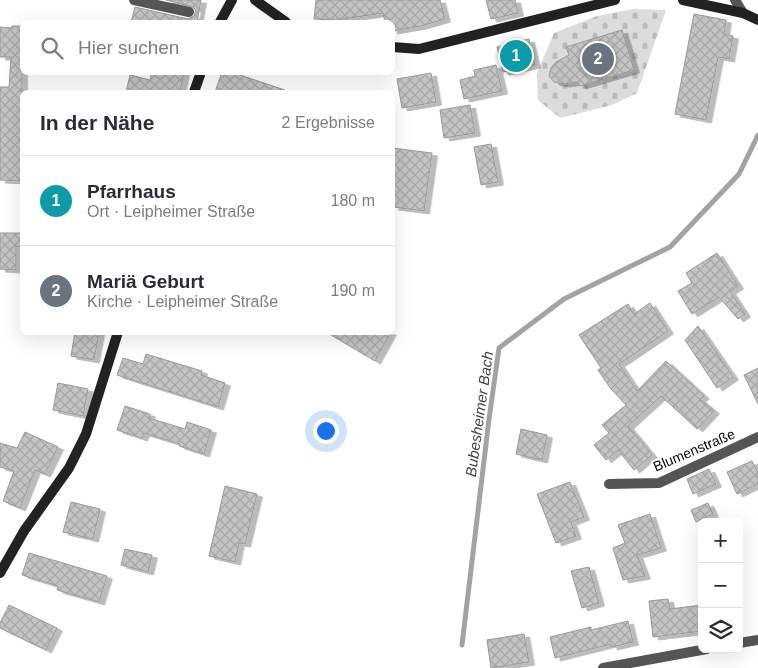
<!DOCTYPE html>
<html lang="de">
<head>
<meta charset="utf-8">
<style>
	body { margin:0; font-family:Helvetica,sans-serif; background:#f7f7f7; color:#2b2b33 }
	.controls { position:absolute; right:15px; bottom:15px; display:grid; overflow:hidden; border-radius:8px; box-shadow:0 5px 20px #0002 }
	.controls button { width:45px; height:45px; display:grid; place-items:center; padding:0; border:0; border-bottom:1px solid #e1e1e2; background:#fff; color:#2b2b33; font:25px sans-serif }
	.you { position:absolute; left:325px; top:430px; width:18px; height:18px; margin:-12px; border:4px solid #fff; border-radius:50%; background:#1a73e8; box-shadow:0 0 0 8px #1a73e833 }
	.badge { display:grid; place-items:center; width:32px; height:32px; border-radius:50%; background:#000; color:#fff; font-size:16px; font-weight:700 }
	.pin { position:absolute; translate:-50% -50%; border:2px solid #fff; box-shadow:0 1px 5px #0006 }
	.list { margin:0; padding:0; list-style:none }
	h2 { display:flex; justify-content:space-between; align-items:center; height:65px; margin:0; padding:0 20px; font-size:21px }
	h2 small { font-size:16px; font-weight:400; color:#7c7c81 }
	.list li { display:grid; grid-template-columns:32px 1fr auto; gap:15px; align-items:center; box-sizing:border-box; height:90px; padding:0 20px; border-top:1px solid #e1e1e2 }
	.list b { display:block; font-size:19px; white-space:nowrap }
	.list p { margin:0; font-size:16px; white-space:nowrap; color:#7c7c81 }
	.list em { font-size:16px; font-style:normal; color:#7c7c81 }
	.icon { flex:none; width:28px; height:28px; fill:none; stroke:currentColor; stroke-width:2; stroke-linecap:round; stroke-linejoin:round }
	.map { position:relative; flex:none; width:758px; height:668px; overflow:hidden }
	.search { position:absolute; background:#fff; box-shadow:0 5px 20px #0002; left:20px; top:20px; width:375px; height:55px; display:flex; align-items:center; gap:12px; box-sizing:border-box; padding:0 18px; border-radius:8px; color:#7c7c81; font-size:19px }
	.panel { position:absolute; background:#fff; box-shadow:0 5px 20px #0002; left:20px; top:90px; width:375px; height:245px; border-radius:8px }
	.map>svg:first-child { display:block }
	.cemetery { fill:url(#cemetery-stones) }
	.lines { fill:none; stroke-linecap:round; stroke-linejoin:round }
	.stream { stroke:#a3a3a3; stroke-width:5 }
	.building { fill:url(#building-cross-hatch); stroke:#999; filter:url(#shadow) }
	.street { stroke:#555; stroke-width:10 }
	.secondary { stroke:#222; stroke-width:10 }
	.labels { text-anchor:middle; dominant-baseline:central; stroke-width:4; stroke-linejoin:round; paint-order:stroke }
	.street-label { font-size:14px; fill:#000; stroke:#fff }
	.water-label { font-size:15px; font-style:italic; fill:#444; stroke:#fff }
</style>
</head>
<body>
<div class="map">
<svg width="758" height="668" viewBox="0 0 758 668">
	<defs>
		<pattern id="cemetery-stones" width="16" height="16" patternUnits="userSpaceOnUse" patternTransform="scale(1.25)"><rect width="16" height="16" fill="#dcdcdc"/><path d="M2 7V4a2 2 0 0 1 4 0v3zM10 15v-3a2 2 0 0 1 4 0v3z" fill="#bbb"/></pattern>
		<pattern id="building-cross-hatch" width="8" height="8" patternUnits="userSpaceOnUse" patternTransform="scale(1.25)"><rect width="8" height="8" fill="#c4c4c4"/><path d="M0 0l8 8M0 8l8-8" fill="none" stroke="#a7a7a7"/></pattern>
		<filter id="shadow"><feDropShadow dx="5.5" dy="3" stdDeviation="0" flood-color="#0004"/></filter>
	</defs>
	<rect width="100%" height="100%" fill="#fff"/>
	<!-- cemetery -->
	<path class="cemetery" d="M633 9 666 10 637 93 612 105 560 118 538 100 537 73 554 33 597 16Z"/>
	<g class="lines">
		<!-- stream -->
		<path class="stream" d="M462 645 489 419 499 348 564 299 670 247 739 174 758 135"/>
	</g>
	<!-- building -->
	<path class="building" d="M166 0H201L197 22H131L135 7 188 19 194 16 196 10 193 7Z
		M316 0H440L445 19 421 26 392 31V22H385L383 13 336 20 314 19Z
		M486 0H515L518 13 491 19Z
		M694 14 726 20 724 34 733 36 729 59 718 57 706 120 675 114Z
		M12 26H22V181L0 180V87H9L11 57H0V27L12 28Z
		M622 30 634 70 580 86 578 82 564 84 554 82 549 76 551 68 556 62 569 55 566 47Z
		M529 39 535 65 503 72 497 47Z
		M496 65 502 91 464 99 460 80 475 76 474 70Z
		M152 72H184L180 92H126L130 75 150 80Z
		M222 72H231L285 90 284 92H215Z
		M431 73 436 102 402 108 397 79Z
		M470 105 475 133 444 138 440 110Z
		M491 144 498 182 481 185 474 147Z
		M392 148 432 153 424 211 393 207 395 191 392 190Z
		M0 233H22V247L16 246V270L0 269Z
		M717 253 738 286 730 291 745 314 738 319 719 297 692 314 678 291 692 283 686 273Z
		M650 303 668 331 619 364 637 391 666 361 704 396 700 399 714 411 697 429 661 396 628 426 652 455 634 470 618 450 606 460 594 445 609 433 602 425 626 405 611 389 598 370 601 368 579 335 628 304 634 314Z
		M698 326 733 377 717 388 685 340Z
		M75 332H99L94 360 71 356Z
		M326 332H391L375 361Z
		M146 354 202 371 201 375 225 383 218 407 117 375 123 358 143 364Z
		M758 368V404L744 375Z
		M58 383 88 389 83 416 53 410Z
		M125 406 150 414 149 418 185 429 187 422 211 430 204 454 179 446 180 444 144 433 142 438 117 430Z
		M521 429 547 435 542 460 516 454Z
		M25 432 58 447 45 474 35 470 20 508 3 501 14 471 0 467V443L17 448Z
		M752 461 758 473V484L737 494 727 472Z
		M709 469 716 484 693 494 687 479Z
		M570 482 584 517 571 522 576 536 556 543 537 494Z
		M225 486 257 494 245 544 239 543 235 562 209 556Z
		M71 502 100 509 93 539 63 532Z
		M708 503 713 514 696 522 691 510Z
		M650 514 661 548 637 555 645 576 623 580 613 548 625 543 618 525Z
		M125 549 152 555 148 572 121 565Z
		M29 553 107 576 99 602 57 590 58 586 22 575Z
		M589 567 599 603 582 608 571 571Z
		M668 599 670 609 702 605V631L653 637 649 601Z
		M9 605 57 628 46 650 0 628V623Z
		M628 621 633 642 612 647 611 644 555 658 550 637 591 627V630Z
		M524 634 529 662 491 668 487 640Z"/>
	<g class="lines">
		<!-- street -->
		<path class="street" d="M134 0 189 12
			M735 0 743 13
			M609 484 659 483 758 437
			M739 643 758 640
			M603 668 707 649"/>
		<!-- secondary -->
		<path class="secondary" d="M255 0 286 22
			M683 0 743 13 758 20
			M220 22 232 0
			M392 47 419 49 615 0
			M194 92 201 72
			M0 573 24 531 69 468 86 434 118 332"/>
	</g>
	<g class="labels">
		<!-- street labels -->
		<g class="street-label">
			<text transform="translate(694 450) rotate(-23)">Blumenstraße</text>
		</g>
		<!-- water labels -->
		<g class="water-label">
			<text transform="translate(479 414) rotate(-82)">Bubesheimer Bach</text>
		</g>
	</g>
</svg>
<div class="controls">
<button>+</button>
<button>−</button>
<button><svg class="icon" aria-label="layers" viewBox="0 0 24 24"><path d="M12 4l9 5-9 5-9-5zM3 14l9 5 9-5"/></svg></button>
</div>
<div class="you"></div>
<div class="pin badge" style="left:516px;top:56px;background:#0f9aa8">1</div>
<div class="pin badge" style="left:598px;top:59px;background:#6b7280">2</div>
<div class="search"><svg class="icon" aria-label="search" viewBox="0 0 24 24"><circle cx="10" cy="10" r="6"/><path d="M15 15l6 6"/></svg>Hier suchen</div>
<section class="panel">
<h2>In der Nähe<small>2 Ergebnisse</small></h2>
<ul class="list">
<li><span class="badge" style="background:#0f9aa8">1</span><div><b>Pfarrhaus</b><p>Ort · Leipheimer Straße</p></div><em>180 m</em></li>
<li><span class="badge" style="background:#6b7280">2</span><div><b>Mariä Geburt</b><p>Kirche · Leipheimer Straße</p></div><em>190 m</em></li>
</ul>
</section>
</div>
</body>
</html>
